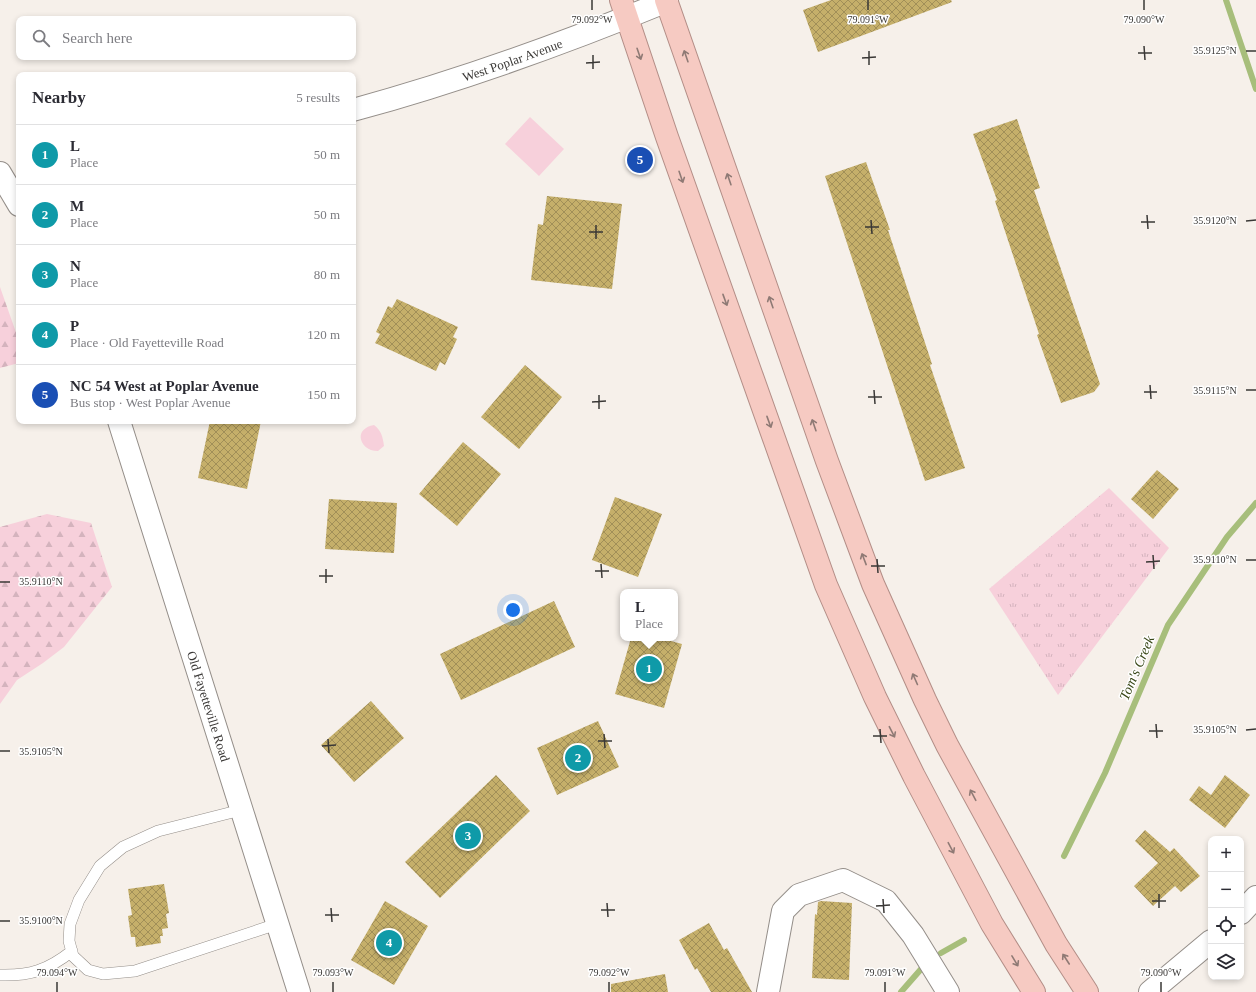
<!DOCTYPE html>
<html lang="en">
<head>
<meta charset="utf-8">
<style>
	body { margin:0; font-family:Georgia,serif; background:#f7f7f7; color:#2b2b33 }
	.controls { position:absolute; right:12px; bottom:12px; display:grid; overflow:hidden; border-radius:8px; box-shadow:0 2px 6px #0003 }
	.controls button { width:36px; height:36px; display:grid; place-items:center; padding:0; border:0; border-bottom:1px solid #e1e1e2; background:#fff; color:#2b2b33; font:20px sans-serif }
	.you { position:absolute; left:513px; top:610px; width:14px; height:14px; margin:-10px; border:3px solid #fff; border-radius:50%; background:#1a73e8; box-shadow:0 0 0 6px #1a73e833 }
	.badge { display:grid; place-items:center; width:26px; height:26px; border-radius:50%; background:#1a73e8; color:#fff; font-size:13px; font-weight:700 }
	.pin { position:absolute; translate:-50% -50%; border:2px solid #fff; box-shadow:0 1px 4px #0006 }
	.popup { position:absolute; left:620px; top:589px; width:58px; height:52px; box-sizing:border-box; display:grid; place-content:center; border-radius:8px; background:#fff; filter:drop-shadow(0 1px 3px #0005); font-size:13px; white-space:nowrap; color:#7c7c81 }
	.popup b { font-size:15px; color:#2b2b33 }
	.popup::after { content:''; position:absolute; left:50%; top:100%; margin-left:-8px; border:8px solid transparent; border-top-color:#fff }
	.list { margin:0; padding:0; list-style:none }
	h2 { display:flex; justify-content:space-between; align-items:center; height:52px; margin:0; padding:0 16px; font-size:17px }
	h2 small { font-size:13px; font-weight:400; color:#7c7c81 }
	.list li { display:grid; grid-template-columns:26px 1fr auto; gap:12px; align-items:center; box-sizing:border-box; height:60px; padding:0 16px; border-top:1px solid #e1e1e2 }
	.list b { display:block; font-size:15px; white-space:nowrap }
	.list p { margin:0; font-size:13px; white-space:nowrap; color:#7c7c81 }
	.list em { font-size:13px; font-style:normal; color:#7c7c81 }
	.icon { flex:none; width:22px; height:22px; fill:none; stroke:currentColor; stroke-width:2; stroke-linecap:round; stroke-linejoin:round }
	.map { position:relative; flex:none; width:1256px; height:992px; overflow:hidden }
	.search { position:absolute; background:#fff; box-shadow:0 2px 6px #0003; left:16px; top:16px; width:340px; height:44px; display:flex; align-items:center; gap:10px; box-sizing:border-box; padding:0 14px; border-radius:8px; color:#7c7c81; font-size:15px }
	.panel { position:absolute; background:#fff; box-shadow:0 2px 6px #0003; left:16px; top:72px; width:340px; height:352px; border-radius:8px }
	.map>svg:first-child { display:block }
	.grass { fill:url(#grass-tufts) }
	.forest { fill:url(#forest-firs) }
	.park { fill:#f7d0db }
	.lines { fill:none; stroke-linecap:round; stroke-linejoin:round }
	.stream { stroke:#a7be7b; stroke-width:6 }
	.building { fill:url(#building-cross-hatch) }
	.service-casing { stroke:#948e89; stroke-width:12 }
	.minor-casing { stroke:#948e89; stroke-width:24 }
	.tertiary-casing { stroke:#948e89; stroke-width:24 }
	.trunk-casing { stroke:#b38e87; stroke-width:24 }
	.service { stroke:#fff; stroke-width:11 }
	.minor { stroke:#fff; stroke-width:22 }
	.tertiary { stroke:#fff; stroke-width:22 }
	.trunk { stroke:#f6cac2; stroke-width:22 }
	.oneway { stroke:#8f7a75 }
	.ticks { fill:none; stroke:#3a3836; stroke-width:1.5 }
	.labels { text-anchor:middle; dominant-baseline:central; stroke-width:3; stroke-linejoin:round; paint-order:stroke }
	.street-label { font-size:13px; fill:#3a3836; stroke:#fff }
	.water-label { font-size:14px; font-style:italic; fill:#394717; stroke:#fff }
	.ticks-label { font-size:10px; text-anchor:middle; fill:#3a3836; stroke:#fff; stroke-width:3; stroke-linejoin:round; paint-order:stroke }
</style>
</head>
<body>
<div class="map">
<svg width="1256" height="992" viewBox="0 0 1256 992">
	<defs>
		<pattern id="grass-tufts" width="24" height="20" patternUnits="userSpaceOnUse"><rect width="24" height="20" fill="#f7d0db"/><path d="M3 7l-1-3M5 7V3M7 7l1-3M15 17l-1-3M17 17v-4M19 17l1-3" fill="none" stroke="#d4b3bd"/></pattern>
		<pattern id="forest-firs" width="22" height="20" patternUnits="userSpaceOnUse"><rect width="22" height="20" fill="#f7d0db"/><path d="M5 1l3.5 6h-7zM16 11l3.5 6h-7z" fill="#d4b3bd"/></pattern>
		<pattern id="building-cross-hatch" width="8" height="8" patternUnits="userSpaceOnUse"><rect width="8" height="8" fill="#c5af6a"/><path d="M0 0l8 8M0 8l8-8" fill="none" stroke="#a18f58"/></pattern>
	</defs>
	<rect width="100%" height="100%" fill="#f6f0ea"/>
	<!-- grass -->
	<path class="grass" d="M1109 488 1169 548 1058 695 989 589Z"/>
	<!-- forest -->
	<path class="forest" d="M0 287 19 341V363L0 368Z
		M47 514 91 523 112 587 64 647 43 663 17 680 0 704V527Z"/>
	<!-- park -->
	<path class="park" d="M530 117 564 149 539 176 505 144Z
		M374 425C381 430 383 437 384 446L378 451C360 451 352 429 374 425Z"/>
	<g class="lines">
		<!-- stream -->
		<path class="stream" d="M1226 0 1256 89
			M1064 856 1105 773 1168 625 1227 537 1256 503
			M941 953 964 940
			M901 992 922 968"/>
	</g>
	<!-- building -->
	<path class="building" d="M831 0H951L952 2 818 52 803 10Z
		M1017 119 1040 188 1034 190 1100 384 1094 392 1061 403 1037 335 1039 334 995 201 997 200 973 134Z
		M866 162 890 230H888L932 364 930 365 965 468 925 481 825 176Z
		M547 196 622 204 612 289 531 280 538 224 543 225Z
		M397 299 458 327 453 337 457 339 445 365 440 362 436 371 375 343 380 334 376 332 388 306 392 308Z
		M525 365 562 397 519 449 481 417Z
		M210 421H261L247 489 198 478Z
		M463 442 501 474 457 526 419 494Z
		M1157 470 1179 489 1153 519 1131 499Z
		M615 497 662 514 638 577 592 560Z
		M329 499 397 503 394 553 325 549Z
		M554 601 575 647 461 700 440 654Z
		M631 638H660L682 644 664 708 615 694Z
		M371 701 404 738 354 782 321 745Z
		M598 721 619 767 557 795 537 748Z
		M496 775 530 811 440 898 405 862Z
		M1225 775 1250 795 1225 828 1189 800 1199 786 1211 795Z
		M1145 830 1170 852 1174 848 1200 876 1181 892 1175 886 1153 906 1134 886 1158 863 1135 841Z
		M164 884 169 913 166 914 168 928 162 929 163 936H160L161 943 136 947 135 937H131L128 916 132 915 128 889Z
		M385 901 428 926 394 985 351 960Z
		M821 901 852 903 849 980 812 978 815 914 817 915 818 902Z
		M709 923 724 950 727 948 752 992H711L697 968 695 970 679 940Z
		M665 974 668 992H611V984Z"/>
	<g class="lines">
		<!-- service casing -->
		<g class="service-casing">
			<path id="service" d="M241 810 158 831 123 847 100 866 79 900 70 924 69 941 73 956 88 970 103 974 135 971 277 924
				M0 975C30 976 48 970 72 951"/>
		</g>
		<!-- minor casing -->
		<g class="minor-casing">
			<path id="minor" d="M1241 913 1256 897
				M768 992 783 911 799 895 843 880 886 901 913 935 948 992
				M1150 992 1211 941"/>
		</g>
		<!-- tertiary casing -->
		<g class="tertiary-casing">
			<g id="tertiary">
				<path id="s1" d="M353 110C460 81 565 43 667 1"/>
				<path d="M0 173 19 205"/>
				<path id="s2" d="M119 421 299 992"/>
			</g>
		</g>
		<!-- trunk casing -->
		<g class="trunk-casing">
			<path id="trunk" d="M621 0 667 137 826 585 875 697 914 776 992 924 1034 992
				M666 0 827 461 873 584 925 700 947 745 1056 944 1087 992"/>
		</g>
		<!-- service -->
		<use href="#service" class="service"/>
		<!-- minor -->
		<use href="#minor" class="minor"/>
		<!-- tertiary -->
		<use href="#tertiary" class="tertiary"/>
		<!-- trunk -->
		<use href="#trunk" class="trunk"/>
	</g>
	<!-- one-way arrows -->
	<defs><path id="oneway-shaft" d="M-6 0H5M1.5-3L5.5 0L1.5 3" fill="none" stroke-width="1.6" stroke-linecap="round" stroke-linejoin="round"/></defs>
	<g class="oneway">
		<use href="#oneway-shaft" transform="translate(639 54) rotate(71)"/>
		<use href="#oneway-shaft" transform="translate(686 56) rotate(-109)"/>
		<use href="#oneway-shaft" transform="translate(681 177) rotate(71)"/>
		<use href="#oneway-shaft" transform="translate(729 179) rotate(-109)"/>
		<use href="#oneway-shaft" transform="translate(725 300) rotate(70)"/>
		<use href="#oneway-shaft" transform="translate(771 302) rotate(-109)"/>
		<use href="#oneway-shaft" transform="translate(769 422) rotate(70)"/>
		<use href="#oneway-shaft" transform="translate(814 425) rotate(-109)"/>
		<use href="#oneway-shaft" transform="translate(864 559) rotate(-111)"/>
		<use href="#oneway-shaft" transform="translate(915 679) rotate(-114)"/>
		<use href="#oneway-shaft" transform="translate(892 732) rotate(63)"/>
		<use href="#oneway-shaft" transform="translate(973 795) rotate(-118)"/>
		<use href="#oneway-shaft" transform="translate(951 848) rotate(62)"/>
		<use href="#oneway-shaft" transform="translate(1066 959) rotate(-123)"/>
		<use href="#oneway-shaft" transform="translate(1015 961) rotate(59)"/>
	</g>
	<!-- ticks -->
	<path class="ticks" d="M592 0V10M868 0V10M1144 0V10M1144 46 1145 60M869 51V65M1246 51H1256M1138 53H1152M593 55V69M862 58 876 57M586 63 600 62M1147 215 1148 229M871 220 872 234M1246 221 1256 220M1141 222H1155M596 225V239M865 227H879M589 232H603M1150 385 1151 399M874 390 875 404M1246 390H1256M1144 392H1157M599 395V409M868 397H882M592 402 606 401M1153 555 1154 569M877 559 878 573M1246 560H1256M1146 562 1160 561M601 564 602 578M871 566H885M326 569V583M595 571H609M319 576H333M0 582H10M1156 724 1157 738M880 729 881 743M1246 730 1256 729M1149 731H1163M604 734 605 748M873 736H887M328 739 329 753M598 741H612M322 746 336 745M0 751H10M1159 894V908M883 899 884 913M1152 901H1166M607 903 608 917M876 906 890 905M331 908 332 922M601 910H615M325 915H339M0 921H10M57 982V992M333 982V992M609 982V992M885 982V992M1161 982V992"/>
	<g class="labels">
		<!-- street labels -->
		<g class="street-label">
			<text stroke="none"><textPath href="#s1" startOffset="167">West Poplar Avenue</textPath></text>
			<text stroke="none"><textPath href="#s2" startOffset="299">Old Fayetteville Road</textPath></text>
		</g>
		<!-- water labels -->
		<g class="water-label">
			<text transform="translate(1137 668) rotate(-67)">Tom's Creek</text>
		</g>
	</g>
	<g class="ticks-label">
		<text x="592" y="23">79.092°W</text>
		<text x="868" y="23">79.091°W</text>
		<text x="1144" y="23">79.090°W</text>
		<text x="1215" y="54">35.9125°N</text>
		<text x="1215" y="224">35.9120°N</text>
		<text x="1215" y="394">35.9115°N</text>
		<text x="1215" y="563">35.9110°N</text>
		<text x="41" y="585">35.9110°N</text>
		<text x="1215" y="733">35.9105°N</text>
		<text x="41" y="755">35.9105°N</text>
		<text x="41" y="924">35.9100°N</text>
		<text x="57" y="976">79.094°W</text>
		<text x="333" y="976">79.093°W</text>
		<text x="609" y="976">79.092°W</text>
		<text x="885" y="976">79.091°W</text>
		<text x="1161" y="976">79.090°W</text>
	</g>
</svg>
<div class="controls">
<button>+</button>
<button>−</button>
<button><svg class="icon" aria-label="locate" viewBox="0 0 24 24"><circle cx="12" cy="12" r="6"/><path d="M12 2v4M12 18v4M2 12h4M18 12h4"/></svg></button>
<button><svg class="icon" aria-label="layers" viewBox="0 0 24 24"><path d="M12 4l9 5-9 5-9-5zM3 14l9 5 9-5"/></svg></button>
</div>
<div class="you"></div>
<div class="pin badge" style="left:649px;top:669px;background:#0f9aa8">1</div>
<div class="popup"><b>L</b>Place</div>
<div class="pin badge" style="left:578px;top:758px;background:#0f9aa8">2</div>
<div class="pin badge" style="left:468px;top:836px;background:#0f9aa8">3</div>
<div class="pin badge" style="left:389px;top:943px;background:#0f9aa8">4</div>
<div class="pin badge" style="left:640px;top:160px;background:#1a4fb4">5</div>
<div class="search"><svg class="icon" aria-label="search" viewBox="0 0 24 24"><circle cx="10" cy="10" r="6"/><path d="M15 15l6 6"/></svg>Search here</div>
<section class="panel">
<h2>Nearby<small>5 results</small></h2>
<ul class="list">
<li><span class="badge" style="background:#0f9aa8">1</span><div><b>L</b><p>Place</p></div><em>50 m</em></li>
<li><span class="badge" style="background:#0f9aa8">2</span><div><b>M</b><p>Place</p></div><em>50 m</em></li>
<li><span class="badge" style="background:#0f9aa8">3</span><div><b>N</b><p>Place</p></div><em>80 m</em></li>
<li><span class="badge" style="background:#0f9aa8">4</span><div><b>P</b><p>Place · Old Fayetteville Road</p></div><em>120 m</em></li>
<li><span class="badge" style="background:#1a4fb4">5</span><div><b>NC 54 West at Poplar Avenue</b><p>Bus stop · West Poplar Avenue</p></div><em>150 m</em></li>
</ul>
</section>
</div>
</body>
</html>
